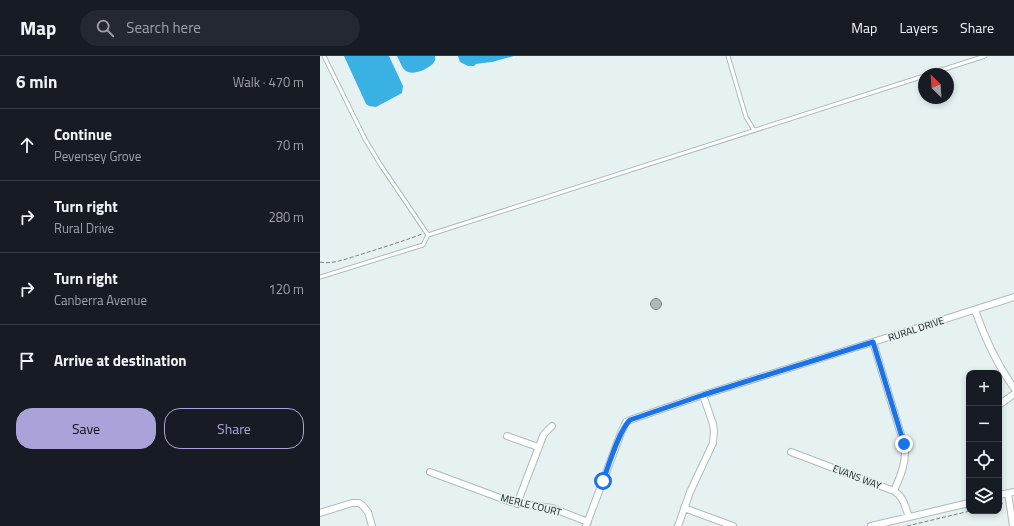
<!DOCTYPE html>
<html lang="en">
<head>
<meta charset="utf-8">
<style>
	body { margin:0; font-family:"Titillium Web",sans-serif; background:#242831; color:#f1f3f6 }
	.controls { position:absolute; right:12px; bottom:12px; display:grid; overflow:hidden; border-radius:8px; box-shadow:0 2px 6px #0003 }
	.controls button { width:36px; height:36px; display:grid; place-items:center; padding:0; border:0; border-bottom:1px solid #363941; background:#171b24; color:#f1f3f6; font:20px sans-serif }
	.compass { position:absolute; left:598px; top:12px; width:36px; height:36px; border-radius:50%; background:#171b24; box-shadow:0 2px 6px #0003; rotate:335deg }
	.stop { position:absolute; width:12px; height:12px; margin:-9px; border:3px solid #1a73e8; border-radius:50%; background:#fff }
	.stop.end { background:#1a73e8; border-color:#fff; box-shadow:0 1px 4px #0008 }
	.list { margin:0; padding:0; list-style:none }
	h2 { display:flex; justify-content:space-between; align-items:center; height:52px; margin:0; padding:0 16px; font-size:17px }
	h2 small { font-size:13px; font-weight:400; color:#9ea1a6 }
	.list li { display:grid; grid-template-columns:26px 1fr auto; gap:12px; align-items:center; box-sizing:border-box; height:72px; padding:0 16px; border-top:1px solid #363941 }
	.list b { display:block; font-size:15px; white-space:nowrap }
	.list p { margin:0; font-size:13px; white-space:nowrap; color:#9ea1a6 }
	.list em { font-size:13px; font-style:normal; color:#9ea1a6 }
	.actions { display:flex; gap:8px; padding:12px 16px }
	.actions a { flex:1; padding:9px 0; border:1px solid #aca2da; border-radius:16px; text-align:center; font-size:14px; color:#aca2da }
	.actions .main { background:#aca2da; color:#111 }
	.icon { flex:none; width:22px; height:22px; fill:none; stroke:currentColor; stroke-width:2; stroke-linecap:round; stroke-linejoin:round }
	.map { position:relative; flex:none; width:694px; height:470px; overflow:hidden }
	header { display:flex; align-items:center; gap:24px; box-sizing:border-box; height:56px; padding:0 20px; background:#171b24; border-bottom:1px solid #363941 }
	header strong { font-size:19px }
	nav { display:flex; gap:22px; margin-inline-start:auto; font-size:14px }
	.search { width:280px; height:36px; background:#242831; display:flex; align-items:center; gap:10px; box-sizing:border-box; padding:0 14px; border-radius:22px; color:#9ea1a6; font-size:15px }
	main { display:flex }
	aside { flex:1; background:#171b24 }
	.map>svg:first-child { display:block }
	.water { fill:#3ab1e4 }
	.building { fill:#adb8ba; stroke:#7d888a }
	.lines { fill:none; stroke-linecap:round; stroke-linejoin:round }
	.service-casing { stroke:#afbbba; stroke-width:5 }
	.minor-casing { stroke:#afbbba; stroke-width:8 }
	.path { stroke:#788080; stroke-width:1; stroke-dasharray:4 2; stroke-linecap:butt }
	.service { stroke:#fff; stroke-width:3 }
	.minor { stroke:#fff; stroke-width:6 }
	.route { stroke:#1a73e8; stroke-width:5 }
	.labels { text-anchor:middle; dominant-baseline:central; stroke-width:3; stroke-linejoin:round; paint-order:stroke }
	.street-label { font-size:10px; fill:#151919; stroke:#e6f2f2 }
</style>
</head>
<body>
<header>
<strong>Map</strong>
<div class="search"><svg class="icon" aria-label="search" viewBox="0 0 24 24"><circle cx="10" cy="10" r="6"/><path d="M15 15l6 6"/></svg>Search here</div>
<nav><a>Map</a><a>Layers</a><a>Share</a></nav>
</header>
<main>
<aside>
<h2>6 min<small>Walk · 470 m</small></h2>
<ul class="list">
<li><svg class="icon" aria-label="ahead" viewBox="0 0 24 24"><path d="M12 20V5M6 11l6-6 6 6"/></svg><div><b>Continue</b><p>Pevensey Grove</p></div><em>70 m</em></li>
<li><svg class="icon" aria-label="right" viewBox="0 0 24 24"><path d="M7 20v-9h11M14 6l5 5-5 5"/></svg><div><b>Turn right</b><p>Rural Drive</p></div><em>280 m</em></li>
<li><svg class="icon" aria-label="right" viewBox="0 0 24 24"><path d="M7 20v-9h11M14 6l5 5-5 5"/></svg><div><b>Turn right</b><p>Canberra Avenue</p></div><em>120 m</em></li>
<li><svg class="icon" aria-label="arrive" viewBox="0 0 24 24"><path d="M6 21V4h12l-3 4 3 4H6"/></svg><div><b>Arrive at destination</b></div></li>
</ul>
<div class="actions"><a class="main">Save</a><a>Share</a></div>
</aside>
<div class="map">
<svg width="694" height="470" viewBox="0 0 694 470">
	<rect width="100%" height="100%" fill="#e6f2f2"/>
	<!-- water -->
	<path class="water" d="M24 0H69L83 30 82 37 56 51 49 50 46 48Z
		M77 0H115C115 2 116 4 114 6 111 12 94 19 88 16 82 14 80 5 77 0Z
		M138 0H194L172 6 163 7 156 8 154 10H148L140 6Z"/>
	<!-- building -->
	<path class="building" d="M330.5 248a5.5 5.5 0 1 1 11 0a5.5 5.5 0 1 1-11 0Z"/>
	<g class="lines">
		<!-- service casing -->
		<g class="service-casing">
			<path id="service" d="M4 0 45 83 60 108 108 179
				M408 0 426 61 434 74
				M609 18 665 0
				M0 221 103 189 108 179 604 20"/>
		</g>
		<!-- minor casing -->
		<g class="minor-casing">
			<path id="minor" d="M655 254C665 283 676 307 694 332
				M553 286 585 392C586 408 580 421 574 435
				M679 349 694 338
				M187 380 218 391
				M471 396 574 435C584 441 585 451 589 461
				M110 416 191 446 232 452 268 466
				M688 437 693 470
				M679 439 694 436
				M197 448 223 380 225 377 232 370
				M364 452 413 470
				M0 457 32 447H39L42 449 48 456 52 470
				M266 470 301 377 306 366 310 364 383 339 553 286 694 241
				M358 470 370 436 393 387 394 375 393 368 383 339
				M551 470 649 447"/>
		</g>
		<!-- path -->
		<path class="path" d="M0 206C11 209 29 202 39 199 61 192 81 186 102 178
			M679 448 684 447
			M587 470 650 455"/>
		<!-- service -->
		<use href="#service" class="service"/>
		<!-- minor -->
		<use href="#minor" class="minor"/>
	</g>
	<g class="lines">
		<!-- route -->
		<path class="route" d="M283 425C288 411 300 372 310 364L383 339 553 286 584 388"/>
	</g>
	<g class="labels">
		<!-- street labels -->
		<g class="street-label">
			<text transform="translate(596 273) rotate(-18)">RURAL DRIVE</text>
			<text transform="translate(537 421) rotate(21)">EVANS WAY</text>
			<text transform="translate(211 449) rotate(14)">MERLE COURT</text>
		</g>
	</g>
</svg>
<div class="controls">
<button>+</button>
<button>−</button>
<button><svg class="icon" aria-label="locate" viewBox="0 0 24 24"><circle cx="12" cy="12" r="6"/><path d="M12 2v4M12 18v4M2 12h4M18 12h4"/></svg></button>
<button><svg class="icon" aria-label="layers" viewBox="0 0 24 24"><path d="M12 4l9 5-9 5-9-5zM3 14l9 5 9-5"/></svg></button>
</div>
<svg class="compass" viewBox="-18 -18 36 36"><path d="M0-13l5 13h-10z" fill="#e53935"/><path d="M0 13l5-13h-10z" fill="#9ea1a6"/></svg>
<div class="stop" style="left:283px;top:425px"></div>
<div class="stop end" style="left:584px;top:388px"></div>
</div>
</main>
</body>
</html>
